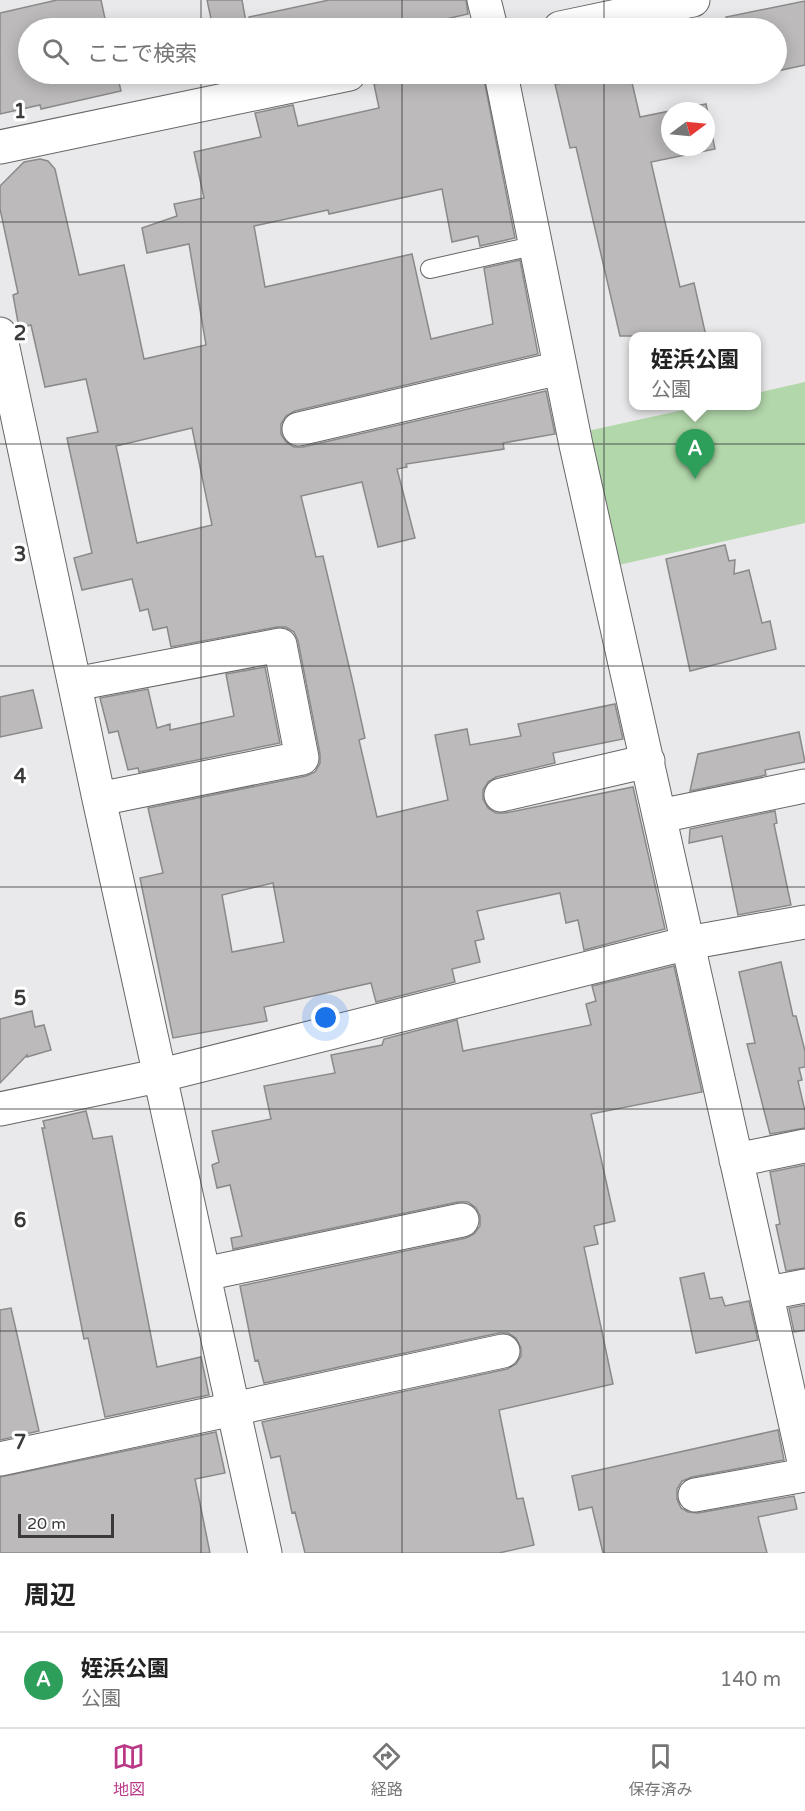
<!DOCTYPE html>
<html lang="ja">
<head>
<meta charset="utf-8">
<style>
	body { margin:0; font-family:"Varela Round","Noto Sans JP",sans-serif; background:#f2f2f2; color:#222 }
	.compass { position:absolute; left:661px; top:102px; width:54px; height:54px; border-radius:50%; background:#fff; box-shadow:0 3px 15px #0003; rotate:74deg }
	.scale { position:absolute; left:18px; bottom:15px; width:96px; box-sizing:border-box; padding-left:6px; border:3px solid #3a3a3b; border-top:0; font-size:16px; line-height:21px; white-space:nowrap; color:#3a3a3b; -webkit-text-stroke:4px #fff; paint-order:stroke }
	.you { position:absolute; left:326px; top:1018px; width:21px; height:21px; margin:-15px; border:4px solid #fff; border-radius:50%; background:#1a73e8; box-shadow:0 0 0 9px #1a73e833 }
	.badge { display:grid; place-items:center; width:39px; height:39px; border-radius:50%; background:#b93986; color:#fff; font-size:20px; font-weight:700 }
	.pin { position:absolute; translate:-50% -50px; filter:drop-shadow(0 2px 3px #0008) }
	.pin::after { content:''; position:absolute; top:32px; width:21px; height:18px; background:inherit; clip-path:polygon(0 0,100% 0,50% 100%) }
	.popup { position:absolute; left:629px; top:332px; width:132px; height:78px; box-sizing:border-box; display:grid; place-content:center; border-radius:12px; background:#fff; filter:drop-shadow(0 2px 4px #0005); font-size:20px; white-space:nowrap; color:#767676 }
	.popup b { font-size:22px; color:#222 }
	.popup::after { content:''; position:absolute; left:50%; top:100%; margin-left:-12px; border:12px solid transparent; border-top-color:#fff }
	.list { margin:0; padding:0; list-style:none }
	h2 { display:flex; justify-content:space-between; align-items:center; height:78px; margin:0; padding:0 24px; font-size:26px }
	h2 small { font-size:20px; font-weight:400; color:#767676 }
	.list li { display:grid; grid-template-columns:39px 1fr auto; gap:18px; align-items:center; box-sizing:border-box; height:96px; padding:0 24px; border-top:2px solid #e0e0e0 }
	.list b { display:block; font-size:22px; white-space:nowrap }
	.list p { margin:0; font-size:20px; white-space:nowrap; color:#767676 }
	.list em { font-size:20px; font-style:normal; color:#767676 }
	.icon { flex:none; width:33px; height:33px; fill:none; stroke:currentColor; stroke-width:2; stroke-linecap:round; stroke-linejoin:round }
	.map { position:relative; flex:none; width:805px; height:1553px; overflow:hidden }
	.search { position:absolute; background:#fff; box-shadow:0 3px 15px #0003; left:18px; right:18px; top:18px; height:66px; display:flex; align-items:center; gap:15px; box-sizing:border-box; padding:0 21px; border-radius:33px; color:#767676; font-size:22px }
	.sheet { height:174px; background:#fff }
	nav { display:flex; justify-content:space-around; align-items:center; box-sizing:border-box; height:84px; border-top:2px solid #e0e0e0; background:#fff; font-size:16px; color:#767676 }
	nav a { display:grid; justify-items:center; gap:3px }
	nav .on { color:#b93986 }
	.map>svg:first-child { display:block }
	.green { fill:#b2d7aa }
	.building { fill:#bcbabb; stroke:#8b8a8a; stroke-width:1.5; fill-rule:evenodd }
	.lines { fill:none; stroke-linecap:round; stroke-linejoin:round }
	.service-casing { stroke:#676768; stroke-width:20 }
	.minor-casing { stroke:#676768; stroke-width:35 }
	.service { stroke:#fff; stroke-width:18 }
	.minor { stroke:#fff; stroke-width:33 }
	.grid { fill:none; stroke:#3a3a3b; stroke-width:1.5; stroke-opacity:0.55 }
	.grid-label { font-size:20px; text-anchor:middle; font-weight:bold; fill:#3a3a3b; stroke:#fff; stroke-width:6; stroke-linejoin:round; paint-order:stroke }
</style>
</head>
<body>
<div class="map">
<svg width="805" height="1553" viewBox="0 0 805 1553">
	<rect width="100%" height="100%" fill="#e9e9eb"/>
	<!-- green -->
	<path class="green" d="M805 382V523L605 568 574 434 701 406H756L757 393Z"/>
	<!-- building -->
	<path class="building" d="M57 0H101L107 28H28V74H117L121 91 41 109 40 105 0 114V13Z
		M207 0H242L247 28H213Z
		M329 0H466L468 14 411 27 410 23 385 28H251L249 17Z
		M805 1V65L777 71V28H728L726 17Z
		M446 74H483L515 238 480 246 478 236 452 242 442 189 329 214 328 210 254 226 265 287 412 254 431 339 493 324 484 268 520 260 538 354 295 411 286 416 281 424V434L286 442 294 447H303L546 391 555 434 503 443 504 449 406 464 407 467 397 469 415 538 378 547 362 482 301 496 316 557 323 556 352 679 365 738 359 740 377 817 448 800 435 735 467 729 470 745 521 736 518 724 615 704 623 739 553 753 555 763 496 777 488 782 483 790V799L488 808 496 813H505L633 787 665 929 584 950 578 920 566 923 560 893 477 911 484 939 475 941 480 962 452 969 455 982 376 1002 371 983 264 1007 267 1021 173 1038 140 878 163 873 148 808 306 776 315 772 320 763V754L298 641 294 632 286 627H277L171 647 167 627 153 630 148 609 140 611 132 579 82 590 74 558 92 553 67 438 98 432 86 379 45 387 31 325 19 328 13 295 18 293 0 209V186L24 162 40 159 48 161 55 169 79 275 124 265 144 359 206 345 189 244 147 253 142 228 177 216 174 204 204 198 194 152 261 137 255 113 293 105 298 126 379 108 374 84 416 76 417 80ZM192 428 212 525 137 543 116 446ZM273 883 284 942 232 952 222 895Z
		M560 74H630L640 117 670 111V147H706V111H672L706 104 715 149 651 162 680 287 694 283 706 336H620L576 147 570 148 555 84 562 83Z
		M725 545 729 561 735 560 734 574 749 570 762 623 770 621 776 649 690 671 666 559Z
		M265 667 280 743 139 772 138 768 128 770 118 731 109 733 100 698 148 689 157 728 170 724V730L234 716 226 674Z
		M33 690 42 728 0 737V697Z
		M799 732 805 762 765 770 766 775 690 791 698 754Z
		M775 811 777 823 774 824 791 905 738 915 722 836 689 843 690 829Z
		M781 962 793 1016H796L805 1051V1067L799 1068 802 1080 798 1081 805 1111V1128L770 1134 747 1044 755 1043 739 972Z
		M674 966 702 1092 591 1114 615 1221 594 1226 598 1244 584 1247 613 1384 499 1410 517 1499 523 1498 534 1545 499 1553H305L295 1512 292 1513 280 1456 271 1458 262 1422 507 1369 516 1364 521 1356V1348L516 1338 508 1333H499L264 1383 258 1360 255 1361 240 1286 466 1238 474 1234 480 1226V1216L476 1208 468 1202H458L233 1249 231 1238 242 1236 230 1185 217 1188 212 1165 219 1162 212 1131 271 1119 264 1086 335 1073 331 1055 382 1045 384 1039 457 1020 463 1051 591 1025 586 1004 596 1001 592 986Z
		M32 1011 35 1027 44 1025 51 1050 27 1057V1055L0 1083V1019Z
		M86 1111 93 1139 112 1136 157 1367 201 1357 209 1395 105 1417 88 1338 84 1339 42 1128H45L43 1121Z
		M805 1165V1268L786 1271 776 1225 780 1224 770 1172Z
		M704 1273 710 1299 722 1297 725 1306 749 1301 758 1340 696 1353 680 1278Z
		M805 1305V1330L794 1332 789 1308Z
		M11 1308 39 1431 0 1440V1310Z
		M778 1430 784 1460 692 1477 682 1481 677 1489V1499L681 1508 688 1512 698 1513 794 1496 797 1509 758 1517 767 1553H603L592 1507 579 1510 572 1476Z
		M216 1432 225 1473 195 1479 210 1553H0V1477Z"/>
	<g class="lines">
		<!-- service casing -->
		<g class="service-casing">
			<path id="service" d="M430 269 537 245"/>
		</g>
		<!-- minor casing -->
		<g class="minor-casing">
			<path id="minor" d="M484 0 491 28
				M560 28 693 0
				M501 74 576 445 805 1466
				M0 147 349 74
				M0 334 99 799 265 1553
				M299 429 560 368
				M75 684 280 645 302 758 99 799
				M501 795 648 761
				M660 816 805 786
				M0 1109 162 1075 688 943 805 922
				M736 1160 805 1146
				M204 1274 462 1220
				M768 1293 805 1286
				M0 1459 503 1351
				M695 1495 805 1475"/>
		</g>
		<!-- service -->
		<use href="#service" class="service"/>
		<!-- minor -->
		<use href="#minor" class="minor"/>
	</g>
	<!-- grid -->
	<path class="grid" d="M201 0V28M402 0V28M604 0V28M201 74V1553M402 74V1553M604 74V1553M0 222H805M0 444H805M0 666H805M0 887H805M0 1109H805M0 1331H805"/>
	<g class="grid-label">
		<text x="20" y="118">1</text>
		<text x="20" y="340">2</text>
		<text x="20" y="561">3</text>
		<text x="20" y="783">4</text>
		<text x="20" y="1005">5</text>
		<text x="20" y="1227">6</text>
		<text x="20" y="1449">7</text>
	</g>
</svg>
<svg class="compass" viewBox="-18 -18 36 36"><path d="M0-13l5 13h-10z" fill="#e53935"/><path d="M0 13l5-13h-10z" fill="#767676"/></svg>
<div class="scale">20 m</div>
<div class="you"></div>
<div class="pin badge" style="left:695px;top:479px;background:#2e9e5b">A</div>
<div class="popup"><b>姪浜公園</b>公園</div>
<div class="search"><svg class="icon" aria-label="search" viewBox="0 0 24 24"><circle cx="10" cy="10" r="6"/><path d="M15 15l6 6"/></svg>ここで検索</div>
</div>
<section class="sheet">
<h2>周辺<small></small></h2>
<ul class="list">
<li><span class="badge" style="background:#2e9e5b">A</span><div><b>姪浜公園</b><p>公園</p></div><em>140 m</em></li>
</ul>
</section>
<nav>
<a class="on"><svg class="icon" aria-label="map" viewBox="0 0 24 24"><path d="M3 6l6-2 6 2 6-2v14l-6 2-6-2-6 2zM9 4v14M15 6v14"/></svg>地図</a>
<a><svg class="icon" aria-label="directions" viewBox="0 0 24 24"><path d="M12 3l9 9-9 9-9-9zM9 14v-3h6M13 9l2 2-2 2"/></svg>経路</a>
<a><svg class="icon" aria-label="saved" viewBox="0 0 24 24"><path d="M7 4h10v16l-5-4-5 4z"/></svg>保存済み</a>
</nav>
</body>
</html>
